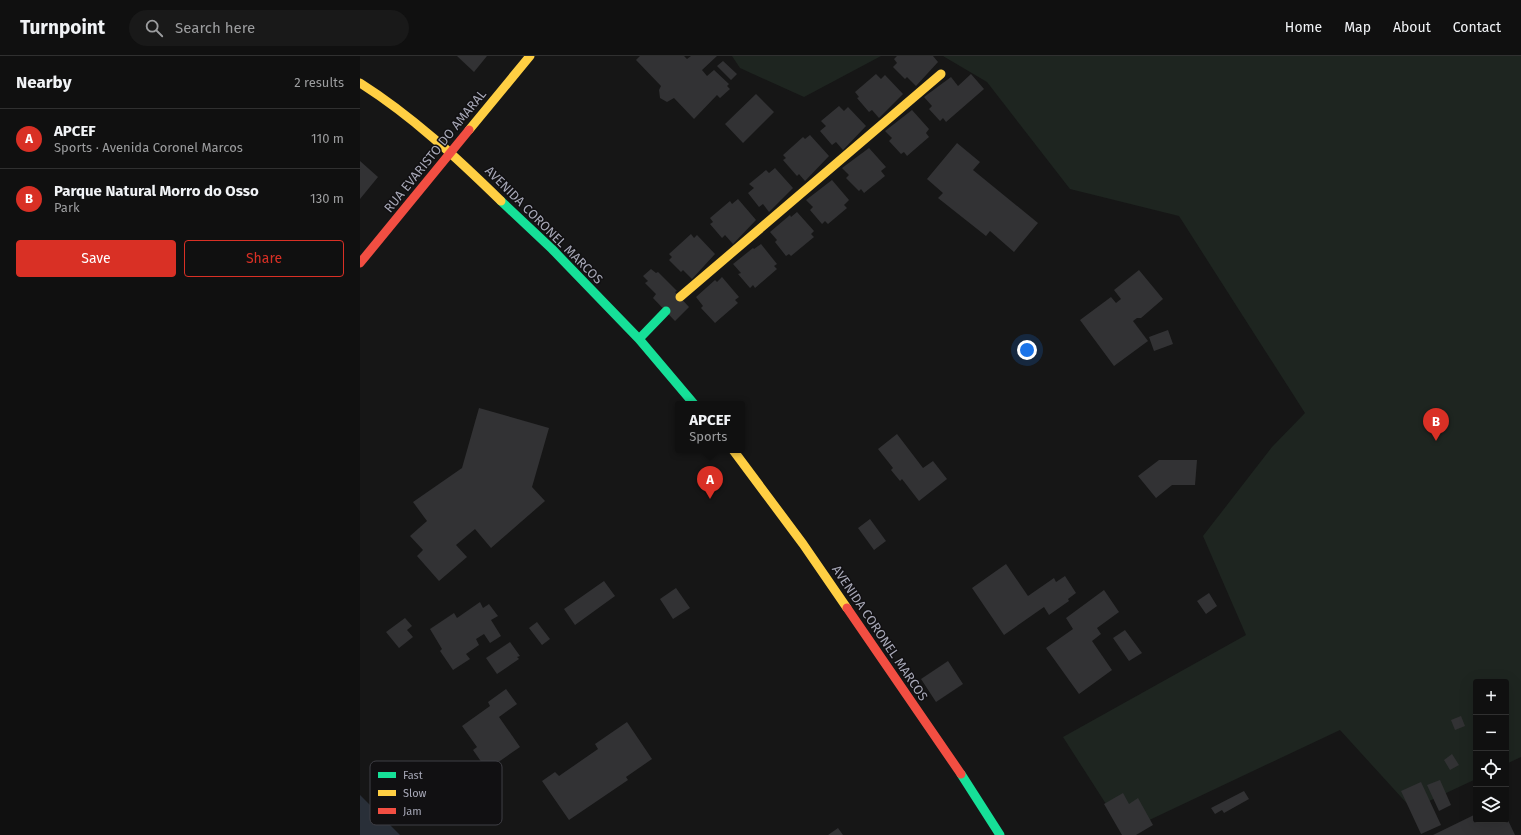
<!DOCTYPE html>
<html lang="en">
<head>
<meta charset="utf-8">
<style>
	body { margin:0; font-family:"Fira Sans",sans-serif; background:#191919; color:#f1f3f6 }
	.controls { position:absolute; right:12px; bottom:12px; display:grid; overflow:hidden; border-radius:4px; box-shadow:0 4px 16px #0002 }
	.controls button { width:36px; height:36px; display:grid; place-items:center; padding:0; border:0; border-bottom:1px solid #303030; background:#101010; color:#f1f3f6; font:20px sans-serif }
	.you { position:absolute; left:667px; top:294px; width:14px; height:14px; margin:-10px; border:3px solid #fff; border-radius:50%; background:#1a73e8; box-shadow:0 0 0 6px #1a73e833 }
	.badge { display:grid; place-items:center; width:26px; height:26px; border-radius:50%; background:#d93025; color:#fff; font-size:13px; font-weight:700 }
	.pin { position:absolute; translate:-50% -33px; filter:drop-shadow(0 1px 2px #0008) }
	.pin::after { content:''; position:absolute; top:21px; width:14px; height:12px; background:inherit; clip-path:polygon(0 0,100% 0,50% 100%) }
	.popup { position:absolute; left:315px; top:345px; width:70px; height:52px; box-sizing:border-box; display:grid; place-content:center; border-radius:4px; background:#101010; filter:drop-shadow(0 1px 3px #0005); font-size:13px; white-space:nowrap; color:#9c9d9f }
	.popup b { font-size:15px; color:#f1f3f6 }
	.popup::after { content:''; position:absolute; left:50%; top:100%; margin-left:-8px; border:8px solid transparent; border-top-color:#101010 }
	.list { margin:0; padding:0; list-style:none }
	h2 { display:flex; justify-content:space-between; align-items:center; height:52px; margin:0; padding:0 16px; font-size:17px }
	h2 small { font-size:13px; font-weight:400; color:#9c9d9f }
	.list li { display:grid; grid-template-columns:26px 1fr auto; gap:12px; align-items:center; box-sizing:border-box; height:60px; padding:0 16px; border-top:1px solid #303030 }
	.list b { display:block; font-size:15px; white-space:nowrap }
	.list p { margin:0; font-size:13px; white-space:nowrap; color:#9c9d9f }
	.list em { font-size:13px; font-style:normal; color:#9c9d9f }
	.actions { display:flex; gap:8px; padding:12px 16px }
	.actions a { flex:1; padding:9px 0; border:1px solid #d93025; border-radius:4px; text-align:center; font-size:14px; color:#d93025 }
	.actions .main { background:#d93025; color:#fff }
	.icon { flex:none; width:22px; height:22px; fill:none; stroke:currentColor; stroke-width:2; stroke-linecap:round; stroke-linejoin:round }
	.map { position:relative; flex:none; width:1161px; height:779px; overflow:hidden }
	header { display:flex; align-items:center; gap:24px; box-sizing:border-box; height:56px; padding:0 20px; background:#101010; border-bottom:1px solid #303030 }
	header strong { font-size:19px }
	nav { display:flex; gap:22px; margin-inline-start:auto; font-size:14px }
	.search { width:280px; height:36px; background:#191919; display:flex; align-items:center; gap:10px; box-sizing:border-box; padding:0 14px; border-radius:22px; color:#9c9d9f; font-size:15px }
	main { display:flex }
	aside { flex:1; background:#101010 }
	.map>svg:first-child { display:block }
	.green { fill:#1e2520 }
	.water { fill:#292f38 }
	.building { fill:#323234 }
	.lines { fill:none; stroke-linecap:round; stroke-linejoin:round }
	.fast { stroke:#16e098; stroke-width:9 }
	.slow { stroke:#ffcf43; stroke-width:9 }
	.jam { stroke:#f24e42; stroke-width:9 }
	.labels { text-anchor:middle; dominant-baseline:central; stroke-width:3; stroke-linejoin:round; paint-order:stroke }
	.street-label { font-size:13px; fill:#a7a8b7; stroke:#111012 }
	.key { fill:#111012; stroke:#3e3e44; stroke-width:1 }
	.key-label { font-size:11px; fill:#a7a8b7 }
</style>
</head>
<body>
<header>
<strong>Turnpoint</strong>
<div class="search"><svg class="icon" aria-label="search" viewBox="0 0 24 24"><circle cx="10" cy="10" r="6"/><path d="M15 15l6 6"/></svg>Search here</div>
<nav><a>Home</a><a>Map</a><a>About</a><a>Contact</a></nav>
</header>
<main>
<aside>
<h2>Nearby<small>2 results</small></h2>
<ul class="list">
<li><span class="badge">A</span><div><b>APCEF</b><p>Sports · Avenida Coronel Marcos</p></div><em>110 m</em></li>
<li><span class="badge">B</span><div><b>Parque Natural Morro do Osso</b><p>Park</p></div><em>130 m</em></li>
</ul>
<div class="actions"><a class="main">Save</a><a>Share</a></div>
</aside>
<div class="map">
<svg width="1161" height="779" viewBox="0 0 1161 779">
	<rect width="100%" height="100%" fill="#161616"/>
	<!-- green -->
	<path class="green" d="M372 0H521L444 41 380 12Z
		M583 0H1161V701L1146 708V626H1116V723L1052 753 980 674 764 776 703 681 886 579 843 480 912 391 945 357 819 160 710 133 627 26Z"/>
	<!-- water -->
	<path class="water" d="M0 739 40 779H0Z"/>
	<!-- building -->
	<path class="building" d="M97 0H127L114 16Z
		M280 0H324L327 3 331 0H357L342 14 347 20 354 14 369 28 367 30 370 33 360 42 357 39 334 63 314 42 307 46 300 42 299 34 301 30 276 4Z
		M537 0H573L578 6 556 30 547 21 545 23 533 11 537 7 534 3Z
		M363 5 377 18 371 24 357 10Z
		M516 18 521 23 525 19 543 38 519 62 512 54 509 56 497 42 499 41 495 36Z
		M611 18 624 33 586 66 583 62 580 65 569 53 572 50 564 41 591 21 598 30Z
		M396 38 414 56 383 87 365 68Z
		M479 50 484 55 488 51 506 70 483 94 476 86 472 89 460 75 466 70 461 65Z
		M552 54 569 73 566 77 569 81 547 100 544 96 541 98 529 85 532 82 525 75Z
		M450 79 469 100 445 125 439 118 437 120 423 104 426 102 423 99 443 81 445 83Z
		M597 87 620 106 613 114 678 167 654 196 630 175 626 180 578 142 583 137 567 123Z
		M509 92 526 111 521 115 525 120 504 137 501 133 499 135 486 122 489 119 482 112Z
		M0 105 18 121 0 143Z
		M415 112 433 132 409 156 403 148 399 151 388 137 394 132 389 128 406 114 409 117Z
		M472 124 489 144 484 149 487 152 468 168 465 165 462 168 450 154 453 151 446 144Z
		M378 143 396 164 373 188 365 179 362 182 350 168 353 166 350 162 370 145 372 148Z
		M437 156 454 175 451 178 454 181 431 200 429 198 426 200 415 186 417 184 410 176 430 159 431 161Z
		M331 178 334 182 337 179 355 198 332 223 323 214 321 216 309 204 312 201 309 198Z
		M401 188 417 208 414 210 417 213 395 232 393 229 390 232 378 218 381 217 373 208 393 192 394 193Z
		M291 213 296 217 298 216 317 235 315 236 329 251 315 265 293 242 296 238 285 227 288 225 283 220Z
		M779 214 803 243 781 262H777L773 265 788 285 754 310 720 264 751 241 756 247 761 243 754 234Z
		M362 221 379 241 375 244 378 247 355 267 341 252 343 250 336 241 355 224 357 226Z
		M808 274 813 288 794 295 789 281Z
		M119 352 189 372 172 431 185 445 131 492 115 473 96 489 107 501 79 525 57 500 63 494 50 480 67 465 53 446 102 412Z
		M537 378 563 412 573 405 587 423 559 445 542 423 540 425 531 414 533 412 518 393Z
		M799 404H837L835 429H812L796 442 778 420Z
		M510 463 526 485 514 494 498 472Z
		M646 508 668 540 694 522 696 526 705 520 716 537 708 543 709 545 689 559 684 551 644 579 612 532Z
		M244 525 255 540 215 569 204 553Z
		M316 532 330 552 313 563 300 543Z
		M744 534 759 556 737 572 741 578 732 585 752 614 719 638 686 592 713 573 706 562Z
		M849 537 857 550 846 558 837 545Z
		M120 546 123 552 129 548 138 560 131 564 141 580 130 587 124 578 116 583 119 589 106 598 110 603 93 614 80 595 82 593 70 573 94 557 97 562Z
		M45 562 52 570 47 574 53 581 39 592 26 576Z
		M177 566 190 583 182 589 169 572Z
		M765 574 782 597 769 605 753 582Z
		M150 586 160 600 157 601 159 603 137 618 126 602Z
		M588 605 603 628 576 646 561 623Z
		M146 633 157 648 139 661 160 691 127 714 113 694 117 691 102 670 130 650 128 646Z
		M1101 660 1105 670 1095 674 1091 664Z
		M267 666 292 703 266 721 268 724 209 764 182 725 195 716 199 720 238 693 235 688Z
		M1092 698 1099 709 1090 714 1084 704Z
		M1080 724 1091 749 1079 755 1067 729Z
		M1061 726 1081 769 1061 778 1041 735Z
		M884 735 889 743 864 757 862 754 855 758 851 752Z
		M763 737 769 748 778 742 793 769 776 779H762L744 748Z
		M1116 758V764H1146V760L1155 779H1073Z
		M478 772 483 779H468Z"/>
	<g class="lines">
		<!-- fast -->
		<path class="fast" d="M141 145 192 193 279 283 334 348
			M279 283 306 255
			M601 718 640 779"/>
		<!-- slow -->
		<path class="slow" d="M0 27C52 60 97 102 141 145
			M109 74 170 0
			M320 241 581 18
			M373 394 443 488 487 552"/>
		<!-- jam -->
		<path class="jam" d="M0 207 109 74
			M487 552 601 718"/>
	</g>
	<g class="labels">
		<!-- street labels -->
		<g class="street-label">
			<text transform="translate(75 95) rotate(-51)">RUA EVARISTO DO AMARAL</text>
			<text transform="translate(184 169) rotate(45)">AVENIDA CORONEL MARCOS</text>
			<text transform="translate(520 577) rotate(56)">AVENIDA CORONEL MARCOS</text>
		</g>
	</g>
	<!-- legend -->
	<rect x="10" y="705" width="132" height="64" rx="6" class="key"/>
	<rect x="18" y="716" width="18" height="6" fill="#16e098"/>
	<rect x="18" y="734" width="18" height="6" fill="#ffcf43"/>
	<rect x="18" y="752" width="18" height="6" fill="#f24e42"/>
	<g class="key-label">
		<text x="43" y="723">Fast</text>
		<text x="43" y="741">Slow</text>
		<text x="43" y="759">Jam</text>
	</g>
</svg>
<div class="controls">
<button>+</button>
<button>−</button>
<button><svg class="icon" aria-label="locate" viewBox="0 0 24 24"><circle cx="12" cy="12" r="6"/><path d="M12 2v4M12 18v4M2 12h4M18 12h4"/></svg></button>
<button><svg class="icon" aria-label="layers" viewBox="0 0 24 24"><path d="M12 4l9 5-9 5-9-5zM3 14l9 5 9-5"/></svg></button>
</div>
<div class="you"></div>
<div class="pin badge" style="left:350px;top:443px">A</div>
<div class="popup"><b>APCEF</b>Sports</div>
<div class="pin badge" style="left:1076px;top:385px">B</div>
</div>
</main>
</body>
</html>
